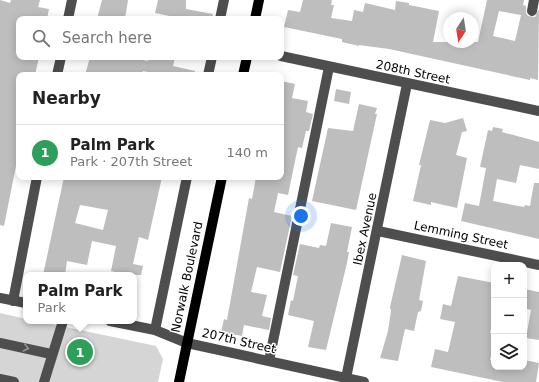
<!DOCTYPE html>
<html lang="en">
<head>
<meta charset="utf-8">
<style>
	body { margin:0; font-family:"DejaVu Sans",sans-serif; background:#f2f2f2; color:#222 }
	.controls { position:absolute; right:12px; bottom:12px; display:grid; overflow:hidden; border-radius:8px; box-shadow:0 2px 10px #0003 }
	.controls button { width:36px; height:36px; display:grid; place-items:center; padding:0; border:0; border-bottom:1px solid #e0e0e0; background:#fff; color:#222; font:20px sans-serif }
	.compass { position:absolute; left:443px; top:12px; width:36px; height:36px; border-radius:50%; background:#fff; box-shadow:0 2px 10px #0003; rotate:192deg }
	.you { position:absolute; left:301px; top:216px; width:14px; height:14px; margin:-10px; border:3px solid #fff; border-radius:50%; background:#1a73e8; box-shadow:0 0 0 6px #1a73e833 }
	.badge { display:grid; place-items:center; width:26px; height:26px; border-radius:50%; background:#2563eb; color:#fff; font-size:13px; font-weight:700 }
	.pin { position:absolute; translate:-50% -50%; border:2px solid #fff; box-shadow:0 1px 4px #0006 }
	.popup { position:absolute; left:23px; top:272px; width:114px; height:52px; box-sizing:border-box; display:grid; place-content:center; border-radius:8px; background:#fff; filter:drop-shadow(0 1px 3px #0005); font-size:13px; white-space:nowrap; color:#767676 }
	.popup b { font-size:15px; color:#222 }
	.popup::after { content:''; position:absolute; left:50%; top:100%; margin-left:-8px; border:8px solid transparent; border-top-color:#fff }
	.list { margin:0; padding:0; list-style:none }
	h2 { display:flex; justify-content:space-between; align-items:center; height:52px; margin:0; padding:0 16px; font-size:17px }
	h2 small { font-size:13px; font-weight:400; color:#767676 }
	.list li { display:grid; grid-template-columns:26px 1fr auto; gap:12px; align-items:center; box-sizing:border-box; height:56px; padding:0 16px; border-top:1px solid #e0e0e0 }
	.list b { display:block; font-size:15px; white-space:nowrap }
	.list p { margin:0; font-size:13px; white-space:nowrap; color:#767676 }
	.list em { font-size:13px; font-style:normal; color:#767676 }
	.icon { flex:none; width:22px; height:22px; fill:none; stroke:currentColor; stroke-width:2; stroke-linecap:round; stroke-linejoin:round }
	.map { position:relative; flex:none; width:539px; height:382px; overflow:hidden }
	.search { position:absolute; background:#fff; box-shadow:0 2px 10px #0003; left:16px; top:16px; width:268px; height:44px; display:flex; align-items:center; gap:10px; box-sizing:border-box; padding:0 14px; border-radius:8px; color:#767676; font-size:15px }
	.panel { position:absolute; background:#fff; box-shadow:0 2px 10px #0003; left:16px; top:72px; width:268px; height:108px; border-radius:8px }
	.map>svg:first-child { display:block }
	.green { fill:#d5d5d5 }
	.building { fill:#bebebe; fill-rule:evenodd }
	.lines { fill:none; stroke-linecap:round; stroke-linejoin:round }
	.minor { stroke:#4e4e4e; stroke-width:10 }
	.major { stroke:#000; stroke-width:10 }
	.oneway { stroke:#959595 }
	.labels { text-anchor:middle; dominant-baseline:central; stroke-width:3; stroke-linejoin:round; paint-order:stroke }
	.street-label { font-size:12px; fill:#000; stroke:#fff }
</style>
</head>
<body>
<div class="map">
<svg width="539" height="382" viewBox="0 0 539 382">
	<rect width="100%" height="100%" fill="#fff"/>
	<!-- green -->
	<path class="green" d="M0 313 26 319V321H37L156 346 163 359 158 382H0Z"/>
	<!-- building -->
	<path class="building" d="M0 0 10 3 11 0H40L38 7 49 9 47 19H19V57H39L35 75H19V95L16 109H19V151L4 226 0 225Z
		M102 0H128L125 19H97Z
		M158 0H186V9L213 14 212 19H184L155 13Z
		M303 0H332L331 5H334L331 18 352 21 354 10 363 12 365 3 395 10 396 1 409 3V5L439 11 433 42H478L487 0H524L523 5 526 6V13L528 16 535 17 539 9 538 80 530 78V80L389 49 359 45V46L342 42V39L284 27 288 10 300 12ZM499 11 521 15 515 41 493 36Z
		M90 57H127L148 61 149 57H175L173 66 195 71V75H161L143 71 142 75H85Z
		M281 81 295 84 292 98 308 101 306 112 313 114 309 131H306L302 148 298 147 288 195 278 193 274 212 292 216 280 272 257 267 251 292 267 295 262 316 271 318 269 330 244 325 242 336 221 332 224 319 227 320 249 198 252 199 256 177H281Z
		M336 89 351 92 349 104 334 101Z
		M359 104 377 108 375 114H377L356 210 312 201 328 128 353 131Z
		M463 118 467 131 462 132 456 155 467 158 457 208 431 202V205L413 201 421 165H419L430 120 445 123Z
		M493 127 503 129 502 132 539 142V169L520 165 516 183 497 179 493 201 524 207 525 205 530 206 534 183H539V239L461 221 465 203 479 206 486 168 480 167 488 130 492 131Z
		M64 177H162L148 240 139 237 133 264 143 266 141 275H129L111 271 116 246 92 241 87 265 67 261 65 275H43ZM80 205 108 210 103 230 75 223Z
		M331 223 352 227 347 252H349L347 263 326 350 308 347 314 321 288 315 291 300 293 301 298 276 293 275 300 244 319 248 320 245 326 246Z
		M402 255 426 261 419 300 423 301 421 311 418 312 414 331 405 329 398 361 380 358 388 331 391 311 390 307Z
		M458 276 494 283V315L490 333 494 334V343L490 360 494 361V367H524V360L539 363 536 382H503L431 367 435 349 448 352 455 322 440 319 443 304 451 306Z
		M524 289 539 292V340L526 338 531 310 524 308Z"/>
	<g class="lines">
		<!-- minor -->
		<path class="minor" d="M532 11 534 0
			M68 19 72 0
			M220 19 224 0
			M281 56 539 111
			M57 75 61 57
			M208 75 212 57
			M378 231 539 265
			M0 298 26 303
			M13 301 37 177
			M110 321 155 330 187 343 364 382
			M155 330 187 177
			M0 343 51 354
			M269 361 329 67
			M346 378 407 84
			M0 379 14 382
			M44 382 63 321"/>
		<!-- major -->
		<path class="major" d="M255 19 259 0
			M243 75 247 57
			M179 382 222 177"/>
	</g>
	<!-- one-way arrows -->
	<defs><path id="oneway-chevron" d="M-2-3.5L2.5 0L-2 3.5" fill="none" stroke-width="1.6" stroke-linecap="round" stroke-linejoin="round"/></defs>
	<use class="oneway" href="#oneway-chevron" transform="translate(26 348) rotate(13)"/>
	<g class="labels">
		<!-- street labels -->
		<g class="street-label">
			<text transform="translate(413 72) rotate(12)">208th Street</text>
			<text transform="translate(365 229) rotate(-78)">Ibex Avenue</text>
			<text transform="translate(461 235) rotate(12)">Lemming Street</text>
			<text transform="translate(187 277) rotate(-78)">Norwalk Boulevard</text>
			<text transform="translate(239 341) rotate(13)">207th Street</text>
		</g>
	</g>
</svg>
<div class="controls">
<button>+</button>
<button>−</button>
<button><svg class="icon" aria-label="layers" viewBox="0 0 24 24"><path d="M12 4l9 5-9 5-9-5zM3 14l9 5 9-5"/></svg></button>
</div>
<svg class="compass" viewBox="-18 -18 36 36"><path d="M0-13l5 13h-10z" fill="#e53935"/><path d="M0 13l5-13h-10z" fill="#767676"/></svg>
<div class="you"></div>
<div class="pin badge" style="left:80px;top:352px;background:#2e9e5b">1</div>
<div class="popup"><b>Palm Park</b>Park</div>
<div class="search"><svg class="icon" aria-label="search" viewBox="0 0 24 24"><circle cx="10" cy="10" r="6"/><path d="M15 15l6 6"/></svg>Search here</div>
<section class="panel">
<h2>Nearby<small></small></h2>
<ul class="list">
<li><span class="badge" style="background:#2e9e5b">1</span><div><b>Palm Park</b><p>Park · 207th Street</p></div><em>140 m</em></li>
</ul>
</section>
</div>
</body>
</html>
